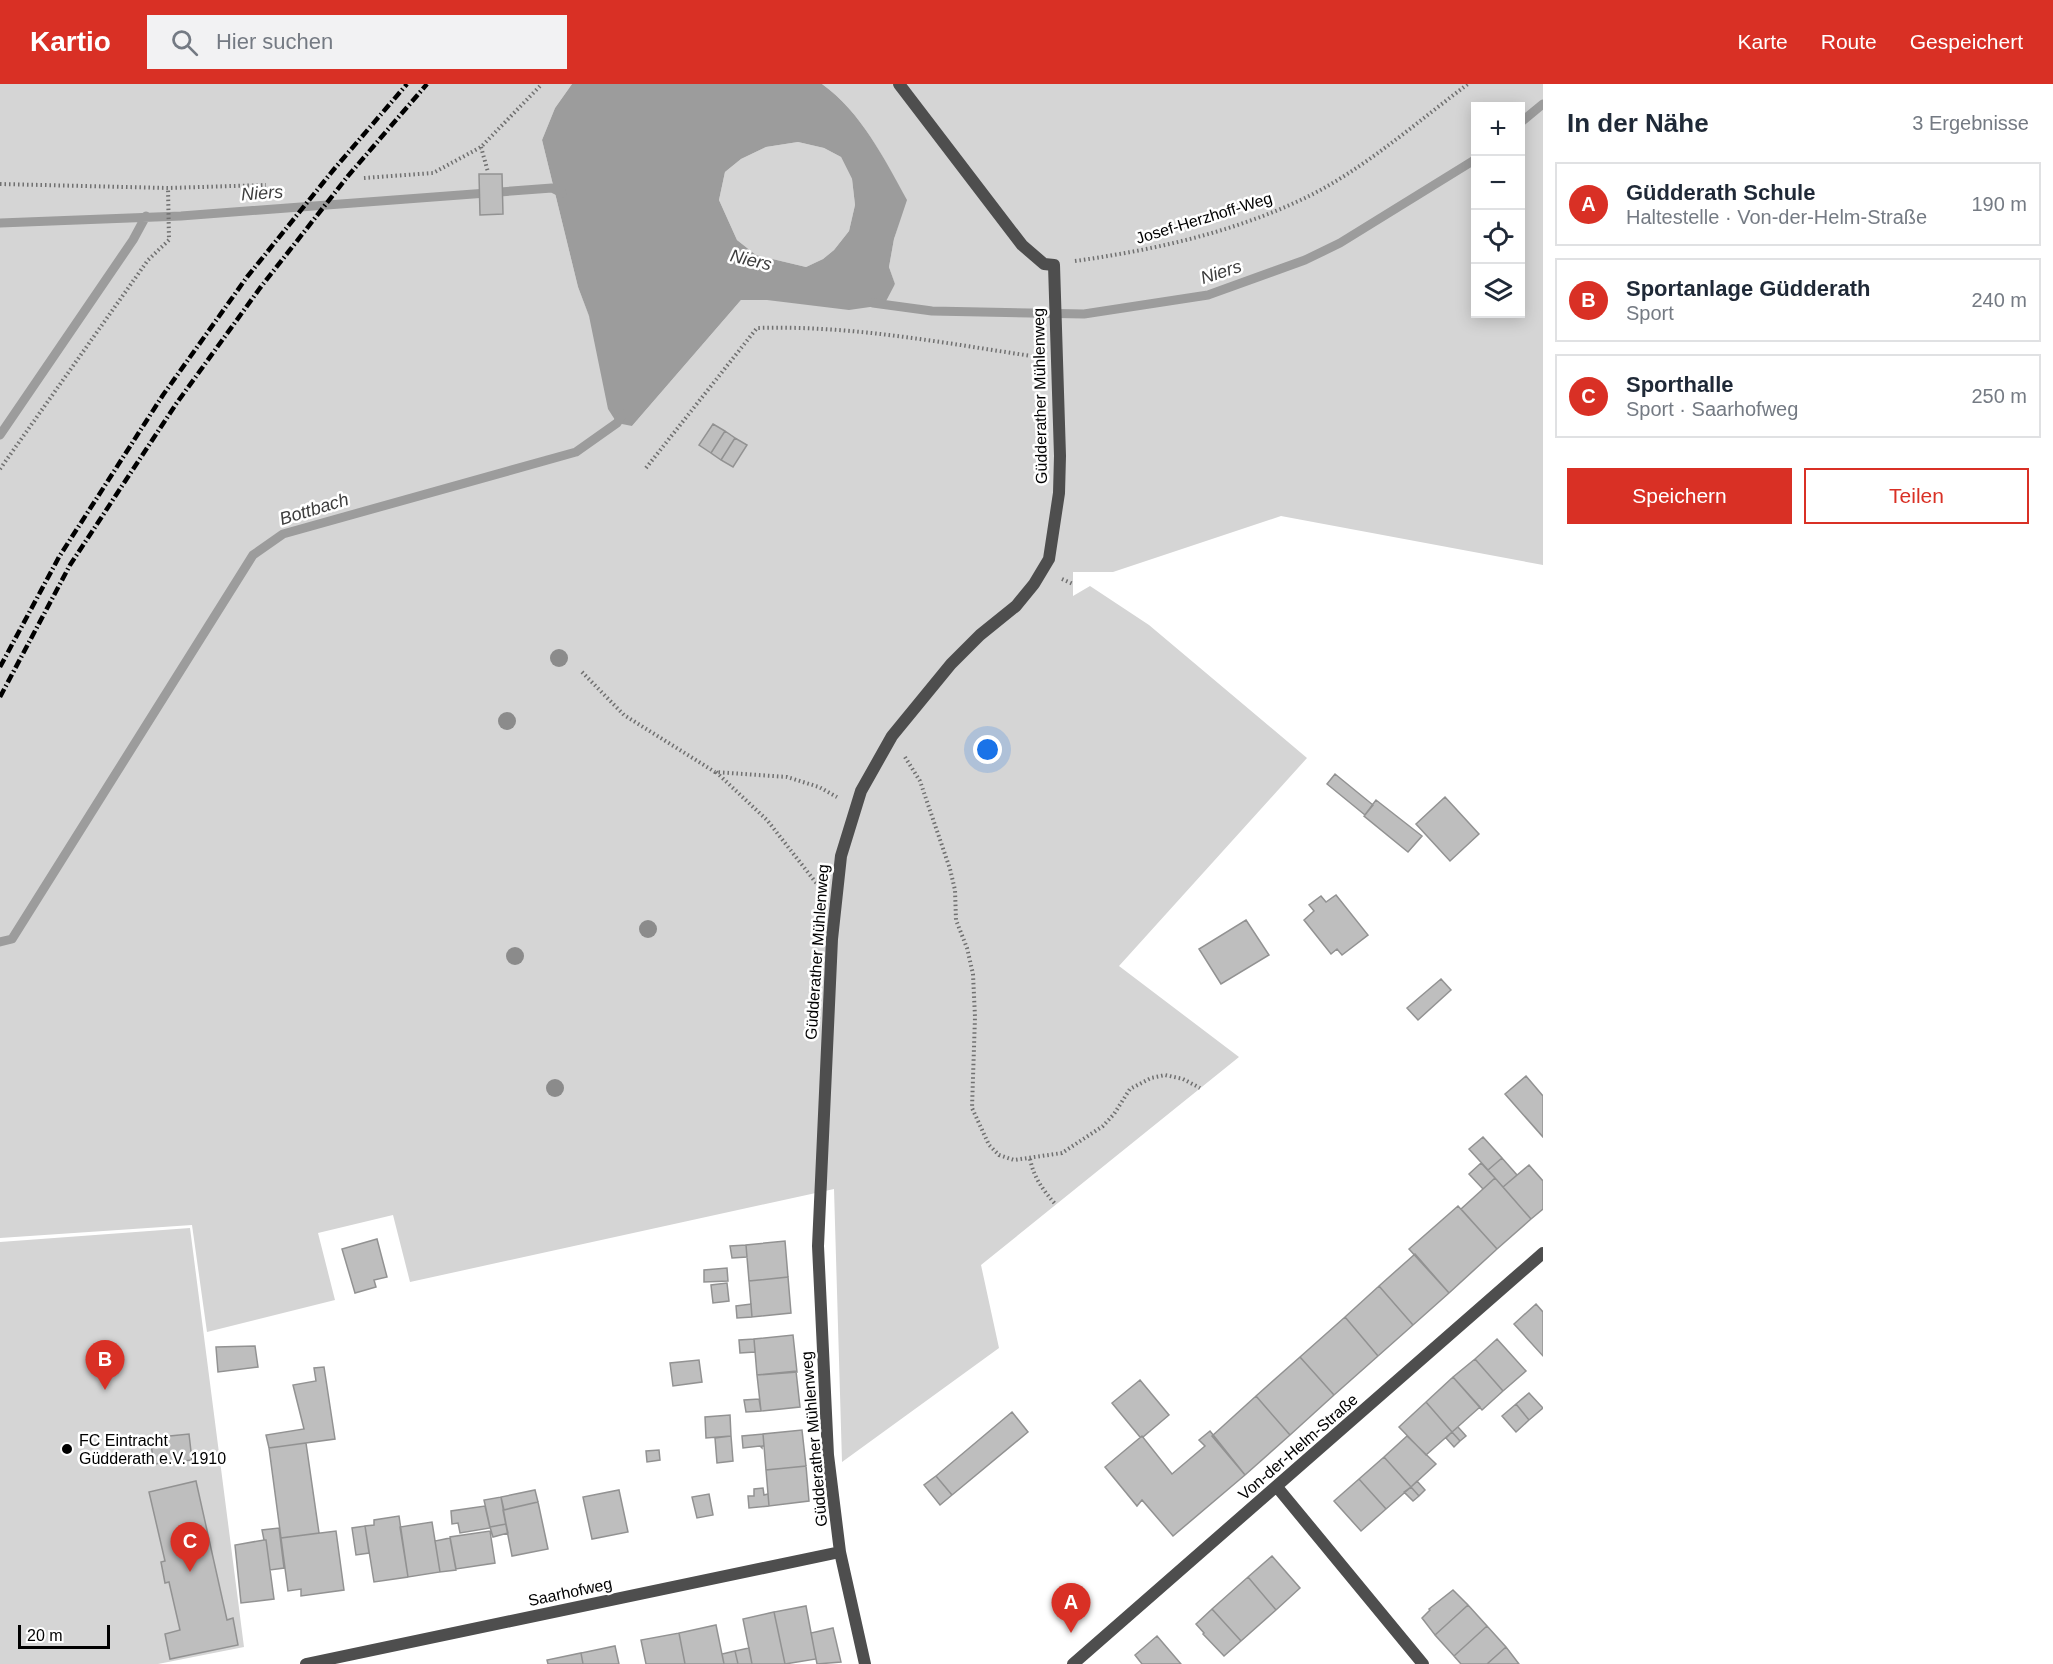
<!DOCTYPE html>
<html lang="de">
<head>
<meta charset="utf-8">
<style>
	body { margin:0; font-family:Helvetica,sans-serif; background:#f2f2f3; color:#1f2937 }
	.controls { position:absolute; right:18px; top:18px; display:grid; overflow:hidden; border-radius:0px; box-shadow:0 3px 15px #0003 }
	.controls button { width:54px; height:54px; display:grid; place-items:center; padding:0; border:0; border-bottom:2px solid #e0e1e3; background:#fff; color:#1f2937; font:30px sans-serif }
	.scale { position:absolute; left:18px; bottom:15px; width:92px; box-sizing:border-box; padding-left:6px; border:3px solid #000; border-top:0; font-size:16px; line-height:21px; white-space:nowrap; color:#000; -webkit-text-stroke:4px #fff; paint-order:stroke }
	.you { position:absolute; left:988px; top:666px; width:21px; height:21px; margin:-15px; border:4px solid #fff; border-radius:50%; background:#1a73e8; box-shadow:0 0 0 9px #1a73e833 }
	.badge { display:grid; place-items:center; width:39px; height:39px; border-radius:50%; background:#d93025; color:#fff; font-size:20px; font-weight:700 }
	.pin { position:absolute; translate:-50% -50px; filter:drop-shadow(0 2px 3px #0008) }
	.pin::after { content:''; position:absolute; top:32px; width:21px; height:18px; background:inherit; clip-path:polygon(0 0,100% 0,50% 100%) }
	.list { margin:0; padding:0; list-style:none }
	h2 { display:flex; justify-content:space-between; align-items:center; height:78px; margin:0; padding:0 24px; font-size:26px }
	h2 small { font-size:20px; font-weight:400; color:#747a83 }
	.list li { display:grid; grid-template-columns:39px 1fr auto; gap:18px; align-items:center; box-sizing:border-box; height:84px; margin:0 12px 12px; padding:0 12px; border:2px solid #e0e1e3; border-radius:0px }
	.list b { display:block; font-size:22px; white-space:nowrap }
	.list p { margin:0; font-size:20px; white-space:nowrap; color:#747a83 }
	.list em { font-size:20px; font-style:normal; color:#747a83 }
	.actions { display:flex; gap:12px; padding:18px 24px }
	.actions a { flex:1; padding:14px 0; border:2px solid #d93025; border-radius:0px; text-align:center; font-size:21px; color:#d93025 }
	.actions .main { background:#d93025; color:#fff }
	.icon { flex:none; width:33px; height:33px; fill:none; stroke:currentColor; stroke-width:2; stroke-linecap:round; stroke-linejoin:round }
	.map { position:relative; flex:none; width:1543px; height:1580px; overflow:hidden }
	header { display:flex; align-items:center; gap:36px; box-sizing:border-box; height:84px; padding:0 30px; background:#d93025; color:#fff }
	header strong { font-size:28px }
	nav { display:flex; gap:33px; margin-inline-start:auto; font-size:21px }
	.search { width:420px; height:54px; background:#f2f2f3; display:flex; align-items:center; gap:15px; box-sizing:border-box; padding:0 21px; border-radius:0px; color:#747a83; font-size:22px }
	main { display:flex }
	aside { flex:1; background:#fff }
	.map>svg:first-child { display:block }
	.green { fill:#d5d5d5; fill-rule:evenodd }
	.water { fill:#9c9c9c; fill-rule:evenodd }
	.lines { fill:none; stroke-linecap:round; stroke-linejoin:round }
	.stream { stroke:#9c9c9c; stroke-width:9 }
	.building { fill:#bebebe; stroke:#929292; stroke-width:1.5 }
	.path { stroke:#707070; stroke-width:4; stroke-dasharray:1.5 3; stroke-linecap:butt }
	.street { stroke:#4e4e4e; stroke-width:12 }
	.rail { stroke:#000; stroke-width:4.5; stroke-dasharray:9 3 1.5 3; stroke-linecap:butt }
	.tree { fill:#8b8b8b }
	.poi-dot { fill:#000; stroke:#fff; stroke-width:2 }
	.labels { text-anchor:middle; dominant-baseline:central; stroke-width:5; stroke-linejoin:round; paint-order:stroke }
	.street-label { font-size:16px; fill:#000; stroke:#fff }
	.poi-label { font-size:16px; fill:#000; stroke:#fff; text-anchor:start }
	.water-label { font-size:18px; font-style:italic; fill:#3d3d3d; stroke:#fff }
</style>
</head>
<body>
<header>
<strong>Kartio</strong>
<div class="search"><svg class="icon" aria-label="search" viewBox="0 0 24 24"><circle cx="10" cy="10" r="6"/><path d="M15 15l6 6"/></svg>Hier suchen</div>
<nav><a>Karte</a><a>Route</a><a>Gespeichert</a></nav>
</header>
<main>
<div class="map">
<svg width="1543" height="1580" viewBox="0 0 1543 1580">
	<rect width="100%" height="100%" fill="#fff"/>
	<!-- green -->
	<path class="green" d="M0 0H572L555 24 542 56 578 203 632 342 741 216H767L895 201 889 183 894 155 906 116C884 74 861 28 822 0H1543V481L1281 432 1113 488H1073V512L1090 502 1149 541 1307 674 1119 882 1239 973 981 1181 999 1264 842 1378 834 1105 410 1198 393 1131 318 1149 335 1216 207 1248 192 1141 0 1154ZM1476 22H1520V230H1476Z
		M798 58 824 64 841 73 852 95 855 121 849 147 834 166 823 175 806 183 756 171 737 156 719 116 725 88 741 75 766 63Z
		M190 1144 244 1563 158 1580H0V1158Z"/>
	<!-- water -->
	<path class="water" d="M572 0H822C861 28 884 74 907 116L894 155 889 183 895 200 884 221 849 226 767 216H741L632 342 617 339 608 325 589 232 578 203 542 56 555 24ZM798 58 824 64 841 73 852 95 855 121 849 147 834 166 823 175 806 183 756 171 737 156 719 116 725 88 741 75 766 63Z"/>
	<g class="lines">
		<!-- stream -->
		<path class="stream" d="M1520 39 1543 20
			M0 139 181 132 552 104 562 109
			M873 219 932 227 1084 230 1208 211 1305 176 1340 159 1476 75
			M0 351 133 156 146 132
			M0 858 12 855 253 471 283 450 576 368 617 339 623 330"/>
	</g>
	<!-- building -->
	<path class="building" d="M479 90H502L503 130 480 131Z
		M713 340 725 347 711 369 699 361Z
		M725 347 735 354 721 376 711 369Z
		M735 354 747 361 733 383 721 376Z
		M1335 690 1373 721 1365 731 1327 700Z
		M1445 713 1479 750 1450 777 1416 740Z
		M1376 716 1422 752 1408 768 1364 732Z
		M1336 811 1368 851 1342 871 1337 865 1331 870 1304 836 1314 827 1309 821 1321 812 1326 818Z
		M1246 836 1269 871 1221 900 1199 865Z
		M1441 895 1451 906 1418 936 1407 924Z
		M1526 992 1543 1012V1053L1505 1010Z
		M1483 1053 1502 1074 1488 1086 1469 1065Z
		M1502 1074 1517 1091 1503 1103 1488 1086Z
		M1481 1079 1495 1094 1483 1105 1469 1090Z
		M1529 1081 1543 1097V1125L1531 1135 1503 1103Z
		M1495 1094 1531 1135 1497 1165 1461 1125Z
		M1458 1122 1497 1165 1449 1209 1409 1165Z
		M377 1155 387 1193 374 1196 376 1203 355 1209 342 1165Z
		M785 1157 788 1193 749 1197 746 1161Z
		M746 1161 747 1173 732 1174 730 1162Z
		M1415 1170 1449 1209 1413 1241 1379 1202Z
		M727 1184 728 1197 704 1198V1186Z
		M788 1193 791 1229 752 1233 749 1197Z
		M727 1199 729 1217 713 1219 711 1201Z
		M1379 1202 1413 1241 1378 1272 1345 1233Z
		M751 1220 752 1233 737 1234 736 1222Z
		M1536 1220 1543 1228V1272L1514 1240Z
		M1345 1233 1378 1272 1334 1311 1300 1273Z
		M793 1251 797 1288 757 1291 754 1255Z
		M754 1255 755 1268 740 1269 739 1256Z
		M1497 1255 1526 1287 1503 1307 1475 1275Z
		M255 1262 258 1283 218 1288 216 1263Z
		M1300 1273 1334 1311 1290 1351 1256 1312Z
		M1475 1275 1503 1307 1482 1326 1453 1293Z
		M699 1276 702 1298 673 1302 670 1279Z
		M324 1283 335 1355 269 1364 266 1351 304 1345 293 1301 316 1297 314 1284Z
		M796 1287 800 1323 761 1327 757 1291Z
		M1453 1293 1480 1323 1452 1348 1426 1318Z
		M1140 1296 1169 1331 1143 1353H1140L1112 1319Z
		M1529 1309 1543 1324 1529 1336 1516 1320Z
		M1256 1312 1290 1351 1245 1391 1212 1352Z
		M759 1315 761 1327 746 1328 744 1316Z
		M1426 1318 1452 1348 1426 1371 1399 1343Z
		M1516 1320 1529 1336 1516 1348 1502 1332Z
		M1012 1328 1028 1348 952 1411 936 1392Z
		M730 1331 731 1352 706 1354 705 1333Z
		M1458 1343 1466 1352 1460 1357 1452 1348Z
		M802 1346 806 1382 766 1386 763 1350Z
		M1210 1347 1245 1391 1173 1452 1142 1416 1137 1422 1105 1383 1142 1352 1172 1390 1205 1362 1199 1356Z
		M1452 1348 1460 1357 1454 1363 1446 1354Z
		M189 1350 192 1376 154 1380 150 1354Z
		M763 1350 764 1362H762V1364L760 1362 743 1364 742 1352Z
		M731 1352 733 1377 717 1379 715 1354Z
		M1407 1352 1436 1380 1411 1403 1384 1373Z
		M306 1359 319 1449 281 1454 269 1364Z
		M659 1366 660 1376 647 1378 646 1367Z
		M1384 1373 1411 1403 1386 1425 1359 1395Z
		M806 1382 809 1417 769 1422 766 1386Z
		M936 1392 952 1411 940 1421 924 1401Z
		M1359 1395 1386 1425 1361 1447 1334 1417Z
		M196 1397 227 1536 233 1534 238 1561 170 1575 165 1550 180 1546 169 1498 165 1499 161 1478 165 1477 149 1408Z
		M1417 1397 1425 1406 1419 1412 1411 1403Z
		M1411 1403 1419 1412 1413 1417 1404 1408Z
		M763 1404 764 1411 768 1410 769 1422 749 1424 748 1412H754V1405Z
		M535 1406 538 1418 504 1426 501 1413Z
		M619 1406 628 1448 592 1455 583 1413Z
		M709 1410 713 1431 697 1434 692 1413Z
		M501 1413 506 1440 490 1443 484 1416Z
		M538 1418 548 1465 512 1472 503 1426Z
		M485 1422 490 1444 460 1449 458 1439 452 1440 451 1427Z
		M399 1432 408 1493 374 1498 365 1442 374 1441V1436Z
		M432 1438 440 1488 408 1493 400 1443Z
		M506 1440 508 1449 493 1453 490 1443Z
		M365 1442 369 1469 356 1471 352 1444Z
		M279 1444 284 1484 270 1486 266 1456H264L262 1446Z
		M336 1447 344 1506 301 1512V1505L288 1507 281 1454Z
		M490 1447 495 1479 456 1485 450 1453Z
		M450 1454 456 1486 440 1488 435 1457Z
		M264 1456H266L274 1515 241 1519 235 1461Z
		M1272 1472 1300 1504 1276 1526 1248 1493Z
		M1248 1493 1276 1526 1241 1557 1212 1525Z
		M1453 1506 1468 1521 1435 1551 1422 1534 1430 1526 1429 1525Z
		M1468 1521 1487 1542 1454 1572 1435 1551Z
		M806 1522 816 1575 785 1580 774 1528Z
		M1212 1525 1241 1557 1224 1572 1203 1550 1204 1549 1196 1540Z
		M774 1528 785 1580H752L743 1535Z
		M716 1541 724 1580H685L679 1549Z
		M1487 1542 1506 1563 1487 1580H1461L1454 1572Z
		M833 1544 841 1578 817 1580 811 1549Z
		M679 1549 685 1580H646L641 1556Z
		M1157 1552 1181 1580H1142L1135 1571Z
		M615 1562 619 1580H583L581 1569Z
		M1506 1563 1519 1580H1487Z
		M749 1564 752 1580H738L735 1567Z
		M735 1567 738 1580H724L722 1570Z
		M581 1569 583 1580H548L547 1576Z"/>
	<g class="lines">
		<!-- path -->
		<path class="path" d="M481 63 488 88
			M364 94 433 89 481 63 542 0
			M0 100 168 104 266 101
			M1075 177C1154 166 1235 148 1307 113 1364 85 1417 38 1468 0
			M646 384 757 244C852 241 944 259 1038 273
			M0 385 148 176 169 156 168 104
			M1062 495 1073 500
			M582 588 624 631 715 688 787 693 819 703 837 713
			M905 673 920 697 950 785 955 806 956 836 967 864 973 890 975 933 972 1024 989 1061 999 1071 1014 1076 1062 1069 1103 1042 1114 1030 1130 1005 1151 994 1165 991 1183 995 1200 1004
			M716 688 767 736 817 800
			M1030 1075C1034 1094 1043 1106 1056 1121"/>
		<!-- street -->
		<path class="street" d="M1277 1403 1423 1580
			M306 1580 840 1468
			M865 1580 840 1468 828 1371 818 1162 832 855 841 772 861 707 892 652 951 580 980 551 1016 522 1034 500 1049 475 1059 409 1060 372 1054 181 1044 180 1022 161 899 0
			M1073 1580 1543 1169"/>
		<!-- rail -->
		<path class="rail" d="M0 583 59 473 163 311 247 193 335 84 407 0
			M0 613 70 481 176 320 260 204 348 92 427 0"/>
	</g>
	<!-- trees -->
	<g class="tree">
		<circle cx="559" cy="574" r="9"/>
		<circle cx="507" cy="637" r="9"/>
		<circle cx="648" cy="845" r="9"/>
		<circle cx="515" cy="872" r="9"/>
		<circle cx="555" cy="1004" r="9"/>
	</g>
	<!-- markers -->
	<circle class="poi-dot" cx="67" cy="1365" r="6"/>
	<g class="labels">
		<!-- street labels -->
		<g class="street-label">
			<text transform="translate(1204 134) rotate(-17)">Josef-Herzhoff-Weg</text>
			<text transform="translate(1040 312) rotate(-91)">Güdderather Mühlenweg</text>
			<text transform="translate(817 868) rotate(-86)">Güdderather Mühlenweg</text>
			<text transform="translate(814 1355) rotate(-95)">Güdderather Mühlenweg</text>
			<text transform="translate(1298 1363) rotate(-41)">Von-der-Helm-Straße</text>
			<text transform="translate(570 1508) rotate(-12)">Saarhofweg</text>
		</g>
		<!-- poi labels -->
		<g class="poi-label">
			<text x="79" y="1356">FC Eintracht<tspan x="79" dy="18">Güdderath e.V. 1910</tspan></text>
		</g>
		<!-- water labels -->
		<g class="water-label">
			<text transform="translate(262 109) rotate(-4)">Niers</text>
			<text transform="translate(751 176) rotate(13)">Niers</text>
			<text transform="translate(1221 188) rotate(-18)">Niers</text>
			<text transform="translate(314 425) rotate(-17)">Bottbach</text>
		</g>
	</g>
</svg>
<div class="controls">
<button>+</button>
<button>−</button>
<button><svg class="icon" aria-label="locate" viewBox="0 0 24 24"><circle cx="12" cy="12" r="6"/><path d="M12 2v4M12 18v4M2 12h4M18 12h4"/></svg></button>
<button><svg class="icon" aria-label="layers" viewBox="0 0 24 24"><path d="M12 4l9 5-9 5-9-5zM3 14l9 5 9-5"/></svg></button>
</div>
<div class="scale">20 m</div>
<div class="you"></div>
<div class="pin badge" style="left:1071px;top:1549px">A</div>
<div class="pin badge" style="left:105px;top:1306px">B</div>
<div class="pin badge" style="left:190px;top:1488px">C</div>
</div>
<aside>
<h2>In der Nähe<small>3 Ergebnisse</small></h2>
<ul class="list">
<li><span class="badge">A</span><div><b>Güdderath Schule</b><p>Haltestelle · Von-der-Helm-Straße</p></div><em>190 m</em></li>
<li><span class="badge">B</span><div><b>Sportanlage Güdderath</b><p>Sport</p></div><em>240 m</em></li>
<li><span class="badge">C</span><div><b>Sporthalle</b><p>Sport · Saarhofweg</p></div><em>250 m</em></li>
</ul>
<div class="actions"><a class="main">Speichern</a><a>Teilen</a></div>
</aside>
</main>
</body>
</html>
